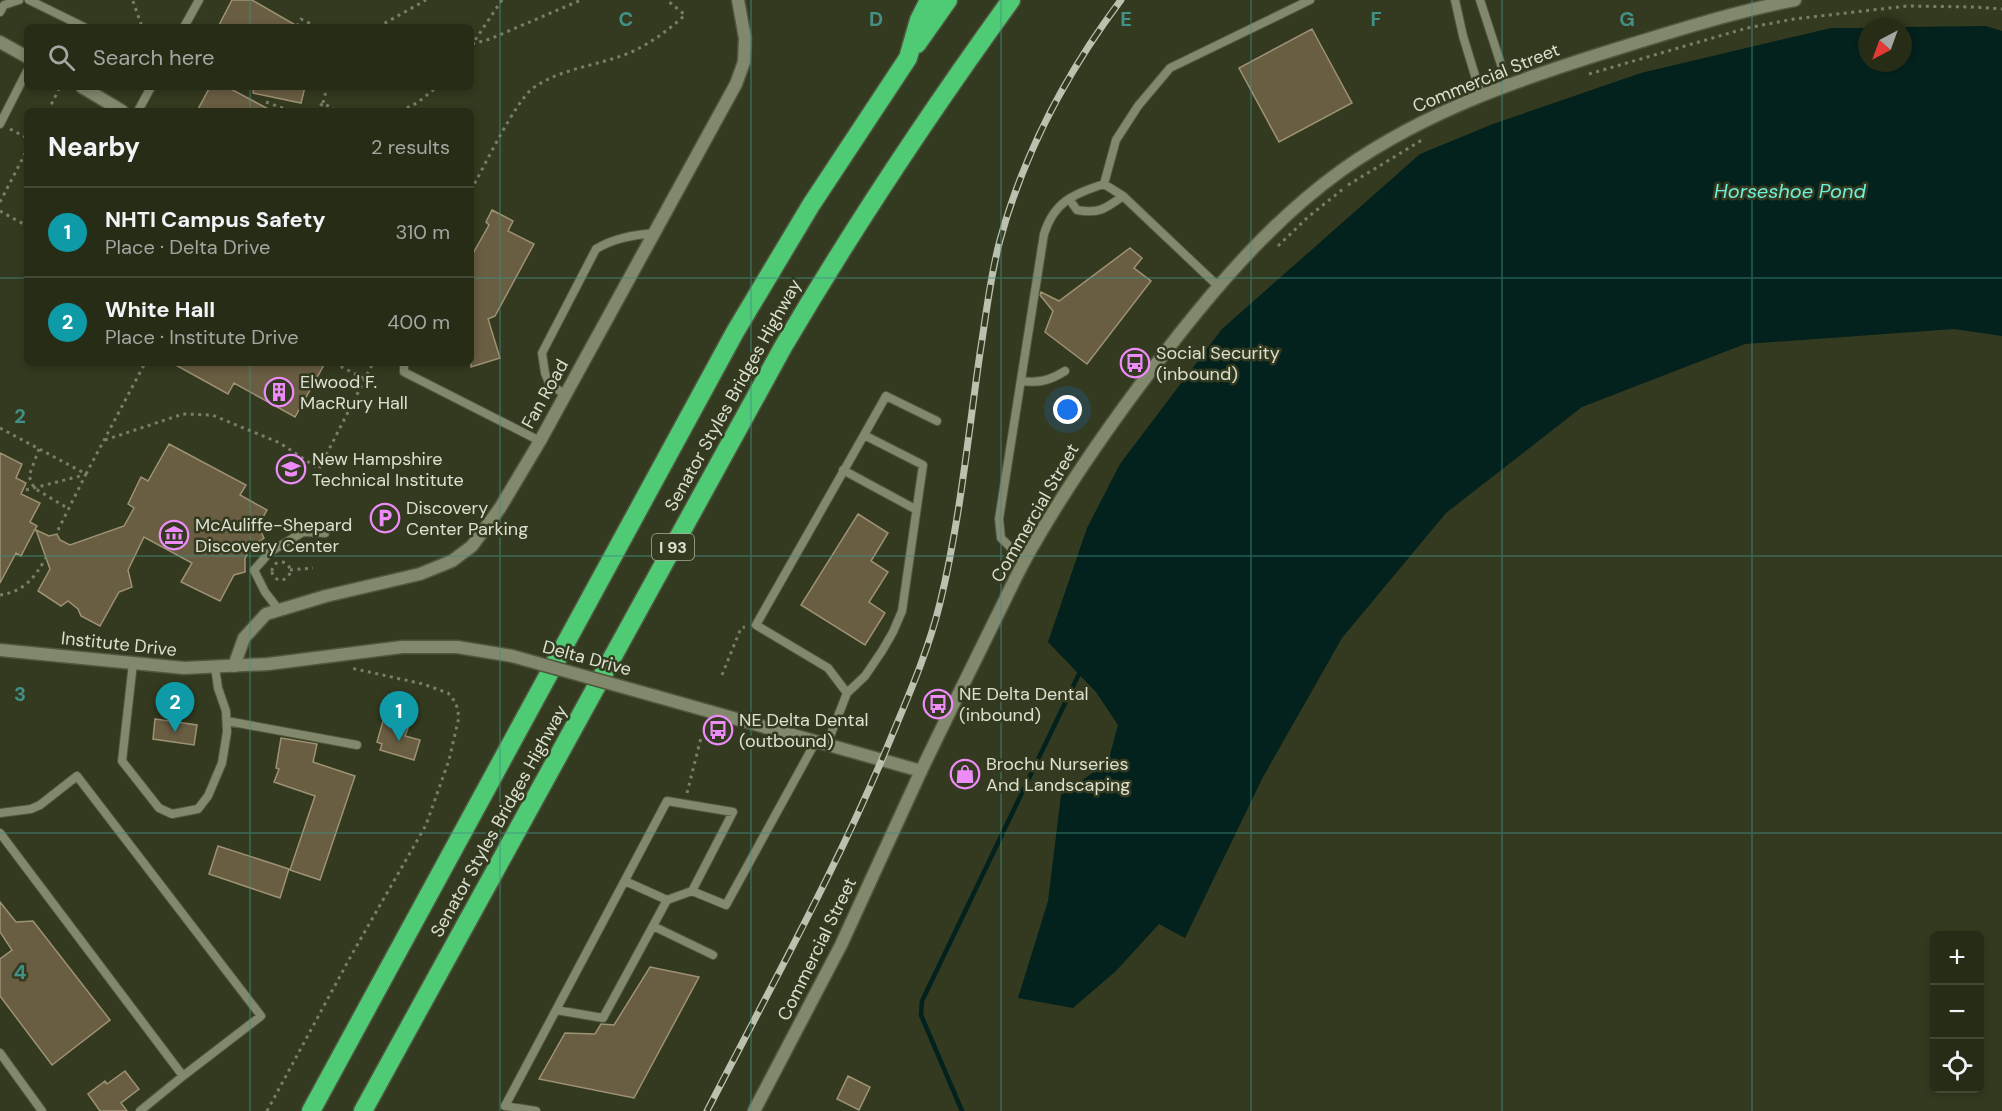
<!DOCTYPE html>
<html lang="en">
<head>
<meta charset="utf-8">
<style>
	body { margin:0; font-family:"DM Sans",sans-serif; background:#2f3420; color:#f1f3f6 }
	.controls { position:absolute; right:18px; bottom:18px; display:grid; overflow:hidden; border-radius:9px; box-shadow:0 3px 9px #0003 }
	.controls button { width:54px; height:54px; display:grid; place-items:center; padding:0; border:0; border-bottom:2px solid #434836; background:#272c17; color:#f1f3f6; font:30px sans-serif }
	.compass { position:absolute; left:1858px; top:18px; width:54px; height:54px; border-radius:50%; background:#272c17; box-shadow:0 3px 9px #0003; rotate:221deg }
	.you { position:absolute; left:1068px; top:410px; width:21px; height:21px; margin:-15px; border:4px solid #fff; border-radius:50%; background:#1a73e8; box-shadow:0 0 0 9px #1a73e833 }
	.badge { display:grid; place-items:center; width:39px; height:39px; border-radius:50%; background:#d93025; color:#fff; font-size:20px; font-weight:700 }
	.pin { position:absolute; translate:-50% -50px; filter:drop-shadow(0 2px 3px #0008) }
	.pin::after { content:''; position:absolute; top:32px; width:21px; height:18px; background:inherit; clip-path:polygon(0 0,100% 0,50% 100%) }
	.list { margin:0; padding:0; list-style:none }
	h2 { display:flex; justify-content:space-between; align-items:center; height:78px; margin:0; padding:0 24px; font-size:26px }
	h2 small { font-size:20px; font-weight:400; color:#a4a7a1 }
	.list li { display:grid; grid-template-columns:39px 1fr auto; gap:18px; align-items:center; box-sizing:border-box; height:90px; padding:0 24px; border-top:2px solid #434836 }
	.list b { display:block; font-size:22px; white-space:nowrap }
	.list p { margin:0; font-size:20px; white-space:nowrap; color:#a4a7a1 }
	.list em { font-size:20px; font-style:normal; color:#a4a7a1 }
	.icon { flex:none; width:33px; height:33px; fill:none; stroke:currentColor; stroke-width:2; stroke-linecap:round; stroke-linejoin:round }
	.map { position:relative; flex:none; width:2002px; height:1111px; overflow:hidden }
	.search { position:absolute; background:#272c17; box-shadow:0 3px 9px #0003; left:24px; top:24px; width:450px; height:66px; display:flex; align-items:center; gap:15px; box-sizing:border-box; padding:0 21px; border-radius:9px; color:#a4a7a1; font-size:22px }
	.panel { position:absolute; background:#272c17; box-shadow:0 3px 9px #0003; left:24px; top:108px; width:450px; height:258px; border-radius:9px }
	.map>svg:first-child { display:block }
	.water { fill:#03211d }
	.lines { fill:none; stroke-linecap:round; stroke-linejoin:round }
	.stream { stroke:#03211d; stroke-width:4.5 }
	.building { fill:#695d42; stroke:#9e9274; stroke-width:1.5 }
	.service-casing { stroke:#51563f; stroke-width:10 }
	.minor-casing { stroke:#51563f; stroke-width:15 }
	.tertiary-casing { stroke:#51563f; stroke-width:15 }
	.motorway-casing { stroke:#51563f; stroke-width:21 }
	.path { stroke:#787e67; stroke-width:3; stroke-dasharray:3 4.5; stroke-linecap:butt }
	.service { stroke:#81886b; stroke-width:8 }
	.minor { stroke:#81886b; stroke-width:12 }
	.tertiary { stroke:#81886b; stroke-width:12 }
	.motorway { stroke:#4fca75; stroke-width:18 }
	.rail-casing { stroke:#bbc1ae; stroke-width:7 }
	.rail { stroke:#343a1f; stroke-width:4.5; stroke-dasharray:14; stroke-linecap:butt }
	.tertiary-bridge-casing { stroke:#51563f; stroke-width:15; stroke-linecap:butt }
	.tertiary-bridge { stroke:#81886b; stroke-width:12 }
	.grid { fill:none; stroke:#429086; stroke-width:1.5; stroke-opacity:0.55 }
	.labels { text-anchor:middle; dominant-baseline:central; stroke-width:5; stroke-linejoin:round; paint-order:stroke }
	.shield { fill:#343a1f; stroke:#a9ae9b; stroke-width:1.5 }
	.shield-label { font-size:16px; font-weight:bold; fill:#dbe0d0 }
	.street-label { font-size:18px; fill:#dbe0d0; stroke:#343a1f }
	.poi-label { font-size:18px; fill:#dbe0d0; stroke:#343a1f; text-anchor:start }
	.water-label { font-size:20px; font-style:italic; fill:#6cf1dc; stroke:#343a1f }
	.grid-label { font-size:20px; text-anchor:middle; font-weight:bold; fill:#429086; stroke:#343a1f; stroke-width:5; stroke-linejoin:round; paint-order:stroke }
</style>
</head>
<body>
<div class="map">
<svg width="2002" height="1111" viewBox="0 0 2002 1111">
	<rect width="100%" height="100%" fill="#343a1f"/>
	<!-- water -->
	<path class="water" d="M1986 26 2002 31V336L1954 329 1745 344 1582 407 1446 513 1342 638 1263 777 1185 938 1159 924 1116 971 1073 1008 1018 998 1048 901 1061 795 1108 762 1118 725 1096 692 1048 642 1087 528 1120 464 1222 329 1420 154 1493 124 1641 73 1831 28H1867V63H1903V27Z"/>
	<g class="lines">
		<!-- stream -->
		<path class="stream" d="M962 1111 921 1015 922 1001 1079 674"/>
	</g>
	<!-- building -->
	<path class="building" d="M232 0H252L299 27H218Z
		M1312 29 1352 103 1279 142 1239 68Z
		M210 87H227L272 111H197Z
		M254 87H305L301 103 253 93Z
		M492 210 513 221 508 231 534 244 495 316 488 319 500 358 471 367V257L489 225 486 222Z
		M1130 248 1142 258 1134 268 1151 281 1087 364 1045 332 1053 311 1040 295 1041 292 1059 301Z
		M172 363H325L295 417 234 383 228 394Z
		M169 444 246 485 240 495 267 510 258 526 264 538 251 548 245 558V572L234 575 220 601 181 582 192 563 144 537 128 570 132 587 119 592 100 626 81 616 78 609 68 601 61 606 38 591 50 569 36 530 49 536 57 534 60 540 70 545 124 526 134 508 128 504 141 477 148 481Z
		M0 453 22 464 16 478 26 483 21 494 40 503 30 522 37 526 34 531 21 556 16 553 0 583Z
		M858 514 888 533 871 561 888 572 869 602 885 613 865 645 801 605Z
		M155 719 197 725 194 745 153 739Z
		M383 721 408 728 405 736 420 740 414 760 380 750 382 744 377 742Z
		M281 738 317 744 313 762 355 776 320 880 290 870 315 796 274 782 279 769 276 768Z
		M218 846 289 869 280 898 209 874Z
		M0 902 16 922 33 921 110 1020 52 1065 0 996V959L12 950 0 932Z
		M650 967 699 977 634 1098 539 1079 565 1033 595 1034 601 1024 614 1025Z
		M125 1071 139 1089 121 1103 127 1111H100L88 1094 105 1081 107 1084Z
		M848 1076 870 1087 859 1110 837 1099Z"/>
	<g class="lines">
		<!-- service casing -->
		<g class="service-casing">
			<path id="service" d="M29 0 84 27
				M1455 0 1463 36 1481 95
				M1480 0 1508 86
				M0 12 4 5 19 0
				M184 27 199 0
				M138 111 151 87
				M0 124 27 71
				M1104 184 1123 196 1218 286
				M1069 199 1077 210C1099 214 1105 209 1123 196
				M404 363V372L540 441
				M1021 381C1039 383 1049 381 1065 371
				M565 395 549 383 545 373 542 353 596 249C614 238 634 235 655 233
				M843 470 915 509
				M1025 562 1001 538 999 519 1044 234C1054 202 1073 194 1104 184L1116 140 1138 106 1170 68 1310 0
				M279 610 265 592 254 570 270 552 303 532 325 533
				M133 663 122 761 159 808 172 814 198 809 208 796 222 763 227 732 226 711 218 688 215 667
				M847 693 828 668 756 625 864 435
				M227 721 357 745
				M827 744 847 693 865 676 882 651 893 632 902 611 923 465 864 435 886 396 937 421
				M0 813 31 809 40 805 77 776 261 1016 183 1076 0 833
				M625 881 667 900
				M653 926 713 955
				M556 1010 603 1018 667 900 692 891
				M0 1053 42 1111
				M140 1111 183 1076
				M536 1111 505 1106 667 801 733 812 692 891 726 905 816 741"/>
		</g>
		<!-- minor casing -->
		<g class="minor-casing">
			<path id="minor" d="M0 42 27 57
				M82 87 122 111
				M234 666 244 638 266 614 326 596 420 574 452 561 472 546 500 508 540 441 736 84 744 62 745 38 738 0
				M754 1111 841 945 921 771"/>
		</g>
		<!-- tertiary casing -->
		<g class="tertiary-casing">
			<path id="tertiary" d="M0 650 184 668 268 664 402 647H457L512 656
				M655 696 921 771C946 719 972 667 997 616 1009 592 1020 567 1034 544 1076 471 1125 403 1177 337 1225 276 1278 216 1342 170 1428 109 1528 76 1629 45 1684 28 1738 11 1795 0"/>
		</g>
		<!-- motorway casing -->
		<g class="motorway-casing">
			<path id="motorway" d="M917 44 948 0
				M311 1111 735 332 811 205 908 58 919 20 929 0
				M363 1111 783 347C853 228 930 112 1011 0"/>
		</g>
		<!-- path -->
		<path class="path" d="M133 1 142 27
			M297 26 301 19 317 27
			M378 27 426 0
			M472 44 490 39 581 0
			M471 46 502 0
			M1589 74 1747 28 1794 19 1907 6 1974 7 2002 9
			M266 102 291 111
			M323 103 327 87
			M48 111 60 87
			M315 111 323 103 337 111
			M400 111 417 103 437 87
			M10 129 27 138
			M1348 185 1422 140
			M471 190C484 167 515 102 533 88 560 69 594 66 624 55 649 45 666 32 685 15L667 0
			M0 202 27 150
			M0 211 27 226
			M1278 246 1308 217 1343 189
			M334 363 365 379
			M0 428 86 474 145 363
			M105 440 183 414 212 415 280 443 319 469 373 363
			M39 449 29 476 34 488 69 509
			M26 490 84 475
			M58 530 86 474
			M272 571a9 9 0 1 1 18 0a9 9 0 1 1-18 0Z
			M290 570 313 568
			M0 595C25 591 34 578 46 558
			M722 675 741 628 745 627
			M687 793 701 738
			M267 1111 352 954 426 825 449 760 459 717 456 703 448 693 423 684 351 668"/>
		<!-- service -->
		<use href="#service" class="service"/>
		<!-- minor -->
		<use href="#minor" class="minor"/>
		<!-- tertiary -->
		<use href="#tertiary" class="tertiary"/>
		<!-- motorway -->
		<use href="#motorway" class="motorway"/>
		<!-- rail casing -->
		<g class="rail-casing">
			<path id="rail" d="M707 1111C771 986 840 863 893 733 911 690 929 648 940 603 960 521 968 436 980 353 986 316 990 277 1000 240 1024 153 1067 72 1121 0"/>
		</g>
		<!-- rail -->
		<use href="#rail" class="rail"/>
		<!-- tertiary-bridge casing -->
		<g class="tertiary-bridge-casing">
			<path id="tertiary-bridge" d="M512 656 655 696"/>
		</g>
		<!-- tertiary-bridge -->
		<use href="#tertiary-bridge" class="tertiary-bridge"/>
	</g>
	<!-- grid -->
	<path class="grid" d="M250 0V27M500 0V1111M751 0V1111M1001 0V1111M1251 0V1111M1502 0V1111M1752 0V1111M250 87V111M0 278H27M471 278H2002M250 363V1111M0 556H2002M0 833H2002"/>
	<!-- icons -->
	<defs>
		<g id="bus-ring" transform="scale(1.5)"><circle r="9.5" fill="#343a1f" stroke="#ed8cf9" stroke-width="1.5"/><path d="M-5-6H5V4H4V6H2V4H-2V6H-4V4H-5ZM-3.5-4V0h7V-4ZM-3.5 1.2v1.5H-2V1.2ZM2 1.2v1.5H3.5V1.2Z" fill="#ed8cf9"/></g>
		<g id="building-ring" transform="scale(1.5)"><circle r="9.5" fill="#343a1f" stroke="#ed8cf9" stroke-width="1.5"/><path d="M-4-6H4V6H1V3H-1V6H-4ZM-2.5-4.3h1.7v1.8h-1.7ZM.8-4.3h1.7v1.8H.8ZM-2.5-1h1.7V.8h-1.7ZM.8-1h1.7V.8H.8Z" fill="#ed8cf9"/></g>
		<g id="university-ring" transform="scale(1.5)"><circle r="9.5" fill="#343a1f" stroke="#ed8cf9" stroke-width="1.5"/><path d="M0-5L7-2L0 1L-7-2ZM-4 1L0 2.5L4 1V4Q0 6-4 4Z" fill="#ed8cf9"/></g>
		<g id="parking-ring" transform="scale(1.5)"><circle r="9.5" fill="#343a1f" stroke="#ed8cf9" stroke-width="1.5"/><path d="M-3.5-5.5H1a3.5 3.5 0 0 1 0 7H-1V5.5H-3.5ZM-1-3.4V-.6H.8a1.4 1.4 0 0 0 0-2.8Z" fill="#ed8cf9"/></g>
		<g id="museum-ring" transform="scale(1.5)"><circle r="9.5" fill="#343a1f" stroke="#ed8cf9" stroke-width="1.5"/><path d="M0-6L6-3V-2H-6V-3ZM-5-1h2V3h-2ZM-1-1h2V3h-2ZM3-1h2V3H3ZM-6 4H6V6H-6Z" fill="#ed8cf9"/></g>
		<g id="shop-ring" transform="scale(1.5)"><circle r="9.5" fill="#343a1f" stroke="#ed8cf9" stroke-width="1.5"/><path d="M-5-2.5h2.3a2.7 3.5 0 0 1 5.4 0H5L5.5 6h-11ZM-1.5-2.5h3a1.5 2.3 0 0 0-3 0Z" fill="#ed8cf9"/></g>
	</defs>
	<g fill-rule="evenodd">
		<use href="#bus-ring" x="1135" y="363"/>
		<use href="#building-ring" x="279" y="392"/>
		<use href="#university-ring" x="291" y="469"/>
		<use href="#parking-ring" x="385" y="518"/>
		<use href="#museum-ring" x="174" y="535"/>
		<use href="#bus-ring" x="938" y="704"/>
		<use href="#bus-ring" x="718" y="730"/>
		<use href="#shop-ring" x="965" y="774"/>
	</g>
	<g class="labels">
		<!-- shield labels -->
		<rect class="shield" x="652" y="534" width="42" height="26" rx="4.5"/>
		<g class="shield-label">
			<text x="673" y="547">I 93</text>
		</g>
		<!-- street labels -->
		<g class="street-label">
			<text transform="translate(1486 78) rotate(-22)">Commercial Street</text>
			<text transform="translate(545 394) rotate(-61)">Fan Road</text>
			<text transform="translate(733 395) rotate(-61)">Senator Styles Bridges Highway</text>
			<text transform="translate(1035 513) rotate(-60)">Commercial Street</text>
			<text transform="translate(119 644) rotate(6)">Institute Drive</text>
			<text transform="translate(587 658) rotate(15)">Delta Drive</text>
			<text transform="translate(499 821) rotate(-61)">Senator Styles Bridges Highway</text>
			<text transform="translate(817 949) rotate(-64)">Commercial Street</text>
		</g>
		<!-- poi labels -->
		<g class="poi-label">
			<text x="1156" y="353">Social Security<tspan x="1156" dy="21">(inbound)</tspan></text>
			<text x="300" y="382">Elwood F.<tspan x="300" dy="21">MacRury Hall</tspan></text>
			<text x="312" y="459">New Hampshire<tspan x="312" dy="21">Technical Institute</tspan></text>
			<text x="406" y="508">Discovery<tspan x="406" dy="21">Center Parking</tspan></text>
			<text x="195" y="525">McAuliffe-Shepard<tspan x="195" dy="21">Discovery Center</tspan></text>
			<text x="959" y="694">NE Delta Dental<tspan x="959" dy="21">(inbound)</tspan></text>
			<text x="739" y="720">NE Delta Dental<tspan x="739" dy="21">(outbound)</tspan></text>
			<text x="986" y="764">Brochu Nurseries<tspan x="986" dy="21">And Landscaping</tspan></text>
		</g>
		<!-- water labels -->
		<g class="water-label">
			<text x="1790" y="191">Horseshoe Pond</text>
		</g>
	</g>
	<g class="grid-label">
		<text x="626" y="26">C</text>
		<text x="876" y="26">D</text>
		<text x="1126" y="26">E</text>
		<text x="1376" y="26">F</text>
		<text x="1627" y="26">G</text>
		<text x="20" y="423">2</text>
		<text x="20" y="701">3</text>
		<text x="20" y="979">4</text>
	</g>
</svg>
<div class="controls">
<button>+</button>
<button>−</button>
<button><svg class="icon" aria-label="locate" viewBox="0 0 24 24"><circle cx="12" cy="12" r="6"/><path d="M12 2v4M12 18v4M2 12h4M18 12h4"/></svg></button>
</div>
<svg class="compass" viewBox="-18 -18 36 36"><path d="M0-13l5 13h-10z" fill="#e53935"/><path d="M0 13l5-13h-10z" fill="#a4a7a1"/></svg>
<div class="you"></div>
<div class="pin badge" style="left:399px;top:741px;background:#0f9aa8">1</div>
<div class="pin badge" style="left:175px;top:732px;background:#0f9aa8">2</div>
<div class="search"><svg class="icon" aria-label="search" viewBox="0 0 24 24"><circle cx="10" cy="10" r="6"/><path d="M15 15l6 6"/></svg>Search here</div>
<section class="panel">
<h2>Nearby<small>2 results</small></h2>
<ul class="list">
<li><span class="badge" style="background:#0f9aa8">1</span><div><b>NHTI Campus Safety</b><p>Place · Delta Drive</p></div><em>310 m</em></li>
<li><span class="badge" style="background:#0f9aa8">2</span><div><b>White Hall</b><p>Place · Institute Drive</p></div><em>400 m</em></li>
</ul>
</section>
</div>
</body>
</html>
